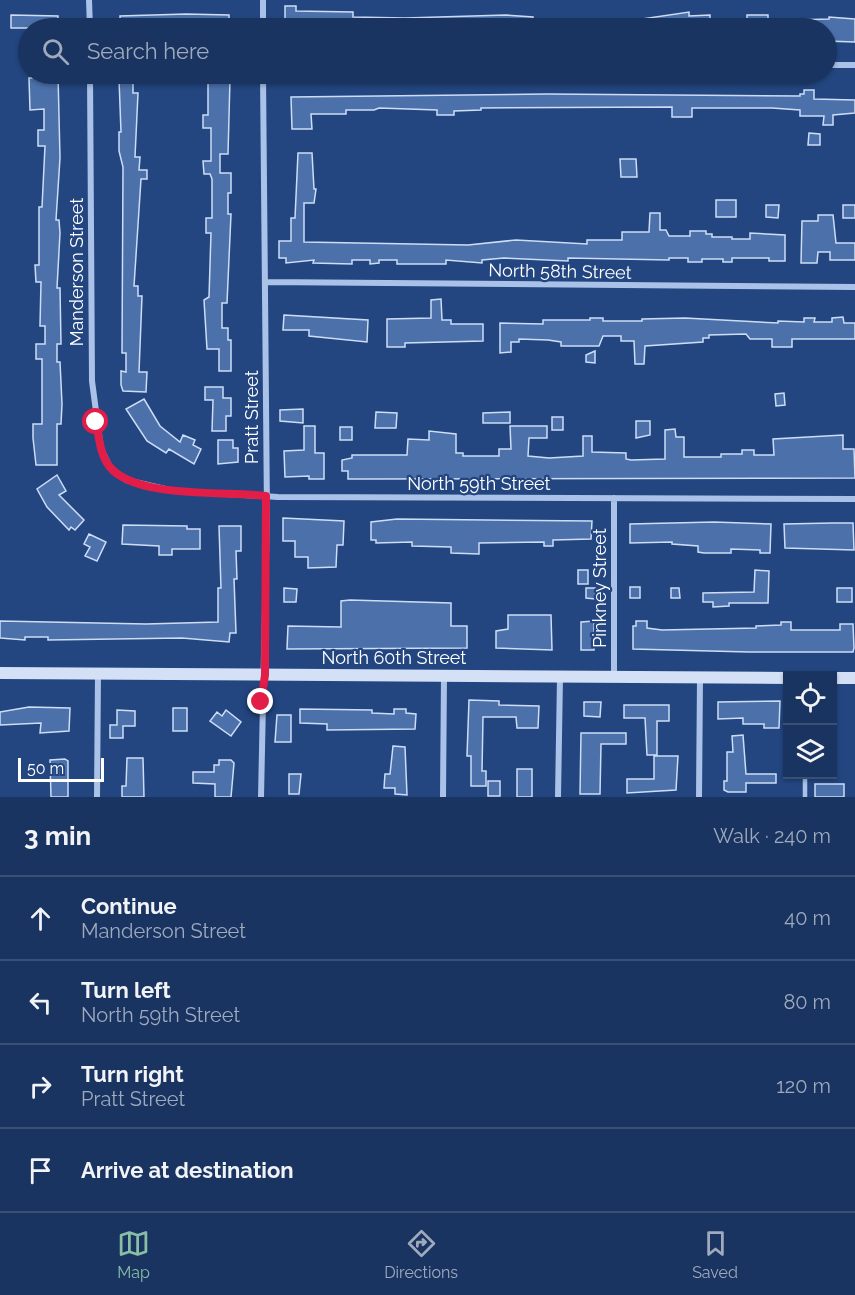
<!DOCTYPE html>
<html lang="en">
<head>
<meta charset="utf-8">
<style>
	body { margin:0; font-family:Raleway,sans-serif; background:#273f6a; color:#f1f3f6 }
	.controls { position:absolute; right:18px; bottom:18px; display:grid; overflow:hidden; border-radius:0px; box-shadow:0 2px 4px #0004 }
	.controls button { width:54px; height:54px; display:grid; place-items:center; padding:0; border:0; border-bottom:2px solid #384f76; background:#1a3461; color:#f1f3f6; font:30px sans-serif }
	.scale { position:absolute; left:18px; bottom:15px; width:86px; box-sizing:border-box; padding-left:6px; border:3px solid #fff; border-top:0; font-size:16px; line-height:21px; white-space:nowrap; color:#fff; -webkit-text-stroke:4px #234681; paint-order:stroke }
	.stop { position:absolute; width:18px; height:18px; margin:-14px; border:4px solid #e11d48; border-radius:50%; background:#fff }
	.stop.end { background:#e11d48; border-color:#fff; box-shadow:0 2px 6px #0008 }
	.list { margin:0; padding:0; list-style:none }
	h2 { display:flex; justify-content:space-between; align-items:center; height:78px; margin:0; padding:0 24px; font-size:26px }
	h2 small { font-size:20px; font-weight:400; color:#9faabd }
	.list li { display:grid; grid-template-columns:39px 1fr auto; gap:18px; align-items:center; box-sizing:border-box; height:84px; padding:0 24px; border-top:2px solid #384f76 }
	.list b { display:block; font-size:22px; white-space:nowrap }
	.list p { margin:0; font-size:20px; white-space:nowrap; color:#9faabd }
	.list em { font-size:20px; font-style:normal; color:#9faabd }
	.icon { flex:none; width:33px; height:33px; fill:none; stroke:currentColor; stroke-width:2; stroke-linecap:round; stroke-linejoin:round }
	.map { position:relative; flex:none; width:855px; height:797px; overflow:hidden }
	.search { position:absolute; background:#1a3461; box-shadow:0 2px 4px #0004; left:18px; right:18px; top:18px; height:66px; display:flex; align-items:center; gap:15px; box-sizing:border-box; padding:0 21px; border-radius:33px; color:#9faabd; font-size:22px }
	.sheet { height:414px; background:#1a3461 }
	nav { display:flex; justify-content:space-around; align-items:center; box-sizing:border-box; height:84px; border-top:2px solid #384f76; background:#1a3461; font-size:16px; color:#9faabd }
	nav a { display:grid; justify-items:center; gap:3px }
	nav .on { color:#8abfa5 }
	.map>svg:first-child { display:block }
	.building { fill:#4b70aa; stroke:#cdddf6; stroke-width:1.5 }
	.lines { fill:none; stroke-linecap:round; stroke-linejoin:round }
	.service { stroke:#aac2e7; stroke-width:4.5 }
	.minor { stroke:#aac2e7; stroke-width:6 }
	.secondary { stroke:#d4e0f6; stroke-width:12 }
	.route { stroke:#e11d48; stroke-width:8 }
	.labels { text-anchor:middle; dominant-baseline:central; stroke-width:4.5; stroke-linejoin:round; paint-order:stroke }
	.street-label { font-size:18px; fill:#fff; stroke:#234681 }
</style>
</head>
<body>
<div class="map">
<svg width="855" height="797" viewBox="0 0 855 797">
	<rect width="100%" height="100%" fill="#234681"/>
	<!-- building -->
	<path class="building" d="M285 6H296V11L353 12V17L405 18 506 15 533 17V19H642L689 12V16L710 15V28H285Z
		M186 14 229 15V28H120V16Z
		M11 15 58 16 57 28H11Z
		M747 15H768V19L793 20 829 19V17L855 19V42L826 41V28H747Z
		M32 74H58L60 158 56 220H59L60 233 57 288H60L61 344H57V362H60L62 404 61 424H57V465H36L33 438V424H42V359H36V344H45V326H40L41 282H36L35 265H39V207H42L45 146H38V130H44V109L30 110 29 78H32Z
		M133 78V93H138L135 157H140L139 170H147V179H141L134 286H138V296H142L139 372H147L146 392 123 391 121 385V371L126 372V353H122L123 167 119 151V132H121L119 79Z
		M208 79H230L228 154H220V173H231V193H228V214H231L227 303H222V328H228V340H231V371H219V349H207L204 300 209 297 211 233H206V218H212V179L210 174H204L203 161H211V128H203V115H208Z
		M804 90H814V99L855 100V113L833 115V125H823L824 116H800V110L772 108H692V117H672V107L481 108V110L454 111V115H437V110L379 108 374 110H346V114H311L312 129H292L291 97 547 94 800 96V94H804Z
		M809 133 820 134V145H808Z
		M298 153H312L314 189H316L314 203H304V242L468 245 516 240 587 244V240H622V232H649L650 213H660V230H666L669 236H690V231H706V234H712V237H732V239H750V233L785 235V261H769V258H732V262H723V259H702V262H688V258H669V260L568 258V261L504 258 482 260V263L446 260V264H397V260H379V263L370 264V260H352V264L313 263 314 260 286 263V258H279V241H291V218H295Z
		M620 159H636L637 177H621Z
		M716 200H736V217H716Z
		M766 205H779L778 218 766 217Z
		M843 205H855V218H843Z
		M818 215H833L836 243H855V260H830V252H818L817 263H801L802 221H818Z
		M441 299 442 320H451V324H483V341L405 343V347H387V319L431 318V300Z
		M284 315 368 320 367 342 309 336V330H283Z
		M843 317 844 323H855V339H792V347H772V339H750L746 334 709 335V338H703V342L645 346 644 364H635L634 341H621V336H603L599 346H561V342L548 340 519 339V342H511V352L500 353V323L543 324V320H590V318H603V321H642V319L685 318 778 323V321L804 322V318H815L814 322H832V318Z
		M595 351V363L586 362V355Z
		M205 387H223V398H231V416H226V431H212L213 400H205Z
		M784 393 785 405 776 406 775 394Z
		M144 399 160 426 180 442 183 435 195 440 193 445 201 449 194 464 169 449 166 453 147 441 126 409Z
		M303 409V423L280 421V410Z
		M376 412 397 413 396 428H375Z
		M510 412V423H483V413Z
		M552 417H563V430H552Z
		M636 421H650V435L636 438Z
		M304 426H315V453H324V479H309V476L285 477 284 451 304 450Z
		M510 426H547V438H529L528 456 549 458 583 456V436H592V452L626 453V459L631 460 665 459V430L675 429 676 437H684V457H721V454H742V450H754V455H774L773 439 843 435V449H854L855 478 368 479H348V471H342V460L352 458V455H407L408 439 429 440V431L456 434V453H463V456H499V449H511Z
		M340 427H352V440H340Z
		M218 440H233V448H238V462L218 464Z
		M57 475 66 491 59 495 84 520 75 530 71 527 69 530 47 507 37 489Z
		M283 518 344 521 343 545H337L336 567 308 568V557H295V541H283Z
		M397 519 592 521 591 539 553 540V546H544V542L479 543V554L451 553V547L412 546V542L376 543V540H371V522Z
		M714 522 771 524 770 553H760V550L731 549V553H704L698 552V546L672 544V542L630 543V524Z
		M832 523H853L854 550 785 548 784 524Z
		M123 525 187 526V529H200V549H172V555H159V546L122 544Z
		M219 526H241V551H236L237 579H234L236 633H230L229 642 182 638 48 640V637H25V640L0 638V621L146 624 218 622V588H221Z
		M89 534 106 542 97 561 85 556 90 547 84 544Z
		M578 570H588V584H578Z
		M755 570 769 571 768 603H729V606L713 607V602H703V593L754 592Z
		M630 587H640V598H630Z
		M284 588 297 589 296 602H284Z
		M586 588H595V599L586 598Z
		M671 588H679L680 598H671Z
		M837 588H852V602H837Z
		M350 600 451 603V626H467V648L287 649 288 626 341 627V601Z
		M508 615H551L552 650 496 648V631L508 629Z
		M594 621V650H581V622Z
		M636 621H647V628L662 630 756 628V626L781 625V622H791V630H840V624H853L854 648 853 652H749L633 649V626H636Z
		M469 700 499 701V705L539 706 538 728H517L516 717H483L482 771H486V786H471V756H467Z
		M780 701 779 728H764V724H743V718L718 719V702Z
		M584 702H601L600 717 584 716Z
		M624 705H669V721H657V755H647L645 718H624Z
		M29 707 70 708 69 731 40 733 41 723 0 725V712Z
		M173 708H187V731H173Z
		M300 709 372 710V713L394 714V709H406V713L416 714 415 729 327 730V724L300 723Z
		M117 710 135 711V726H123V738H110V725H117Z
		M226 710 241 722 231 736 210 721 217 712 222 716Z
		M277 715H291V742H275Z
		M581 733H626V744H601L600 794H580Z
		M743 735 746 774H776V783H746V792H728L724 790V781H727V752H733L732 736Z
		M393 746 405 747 407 795 395 794V788H384L385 774H390Z
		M654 756H678L676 790 627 793V779H654Z
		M127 758H143L144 797H122V786H126Z
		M65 759 68 761V797H51L50 760Z
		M219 760H231L234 763 231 797H215V784L193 783V772H214V765H219Z
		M517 769H532V797H517Z
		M289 774H301L299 794H289Z
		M488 781H500V796H488Z
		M815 784H844V797H815Z"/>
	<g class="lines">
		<!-- service -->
		<path class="service" d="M805 797V774"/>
		<!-- minor -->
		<path class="minor" d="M89 0 90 28
			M263 0V28
			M826 65H855
			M90 74 92 381 101 449 110 467 126 480 174 491 278 497 855 499
			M265 282 855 287
			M614 498V677
			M97 797 98 674
			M261 797 267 512 263 74
			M443 797 444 676
			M558 797 560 677
			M699 797 700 678"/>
		<!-- secondary -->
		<path class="secondary" d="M0 673 788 678
			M832 678H855"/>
	</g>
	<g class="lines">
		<!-- route -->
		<path class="route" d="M96 422C99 437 100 454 109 466 134 499 228 491 266 496L265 675 261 702"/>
	</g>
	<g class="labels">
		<!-- street labels -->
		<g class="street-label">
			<text transform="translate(560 271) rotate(1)">North 58th Street</text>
			<text transform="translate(76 272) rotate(-90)">Manderson Street</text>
			<text transform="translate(251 417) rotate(-90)">Pratt Street</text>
			<text x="479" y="483">North 59th Street</text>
			<text transform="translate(599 588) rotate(-90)">Pinkney Street</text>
			<text x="394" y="657">North 60th Street</text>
		</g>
	</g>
</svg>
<div class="controls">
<button><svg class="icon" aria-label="locate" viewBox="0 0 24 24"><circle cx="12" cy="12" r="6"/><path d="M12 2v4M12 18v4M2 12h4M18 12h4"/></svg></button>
<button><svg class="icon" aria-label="layers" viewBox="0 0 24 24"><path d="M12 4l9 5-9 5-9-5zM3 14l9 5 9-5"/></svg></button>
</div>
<div class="scale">50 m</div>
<div class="stop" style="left:96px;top:422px"></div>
<div class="stop end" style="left:261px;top:702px"></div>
<div class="search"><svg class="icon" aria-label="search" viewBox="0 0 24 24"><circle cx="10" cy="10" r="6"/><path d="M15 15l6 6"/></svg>Search here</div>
</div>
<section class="sheet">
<h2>3 min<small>Walk · 240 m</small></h2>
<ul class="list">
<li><svg class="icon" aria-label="ahead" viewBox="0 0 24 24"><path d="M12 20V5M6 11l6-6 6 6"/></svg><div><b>Continue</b><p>Manderson Street</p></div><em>40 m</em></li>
<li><svg class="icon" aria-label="left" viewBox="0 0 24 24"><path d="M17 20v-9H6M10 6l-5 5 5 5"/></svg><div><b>Turn left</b><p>North 59th Street</p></div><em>80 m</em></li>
<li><svg class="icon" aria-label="right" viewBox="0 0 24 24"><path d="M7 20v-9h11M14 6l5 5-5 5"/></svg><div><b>Turn right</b><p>Pratt Street</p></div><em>120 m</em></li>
<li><svg class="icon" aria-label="arrive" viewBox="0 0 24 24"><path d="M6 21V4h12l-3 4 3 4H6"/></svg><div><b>Arrive at destination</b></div></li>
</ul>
</section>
<nav>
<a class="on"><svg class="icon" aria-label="map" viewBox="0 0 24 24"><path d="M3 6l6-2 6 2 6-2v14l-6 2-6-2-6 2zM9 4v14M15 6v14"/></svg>Map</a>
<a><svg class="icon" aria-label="directions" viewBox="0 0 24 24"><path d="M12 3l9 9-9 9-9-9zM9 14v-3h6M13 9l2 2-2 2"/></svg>Directions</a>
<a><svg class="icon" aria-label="saved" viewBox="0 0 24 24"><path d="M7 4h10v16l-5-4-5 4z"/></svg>Saved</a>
</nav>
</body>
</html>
